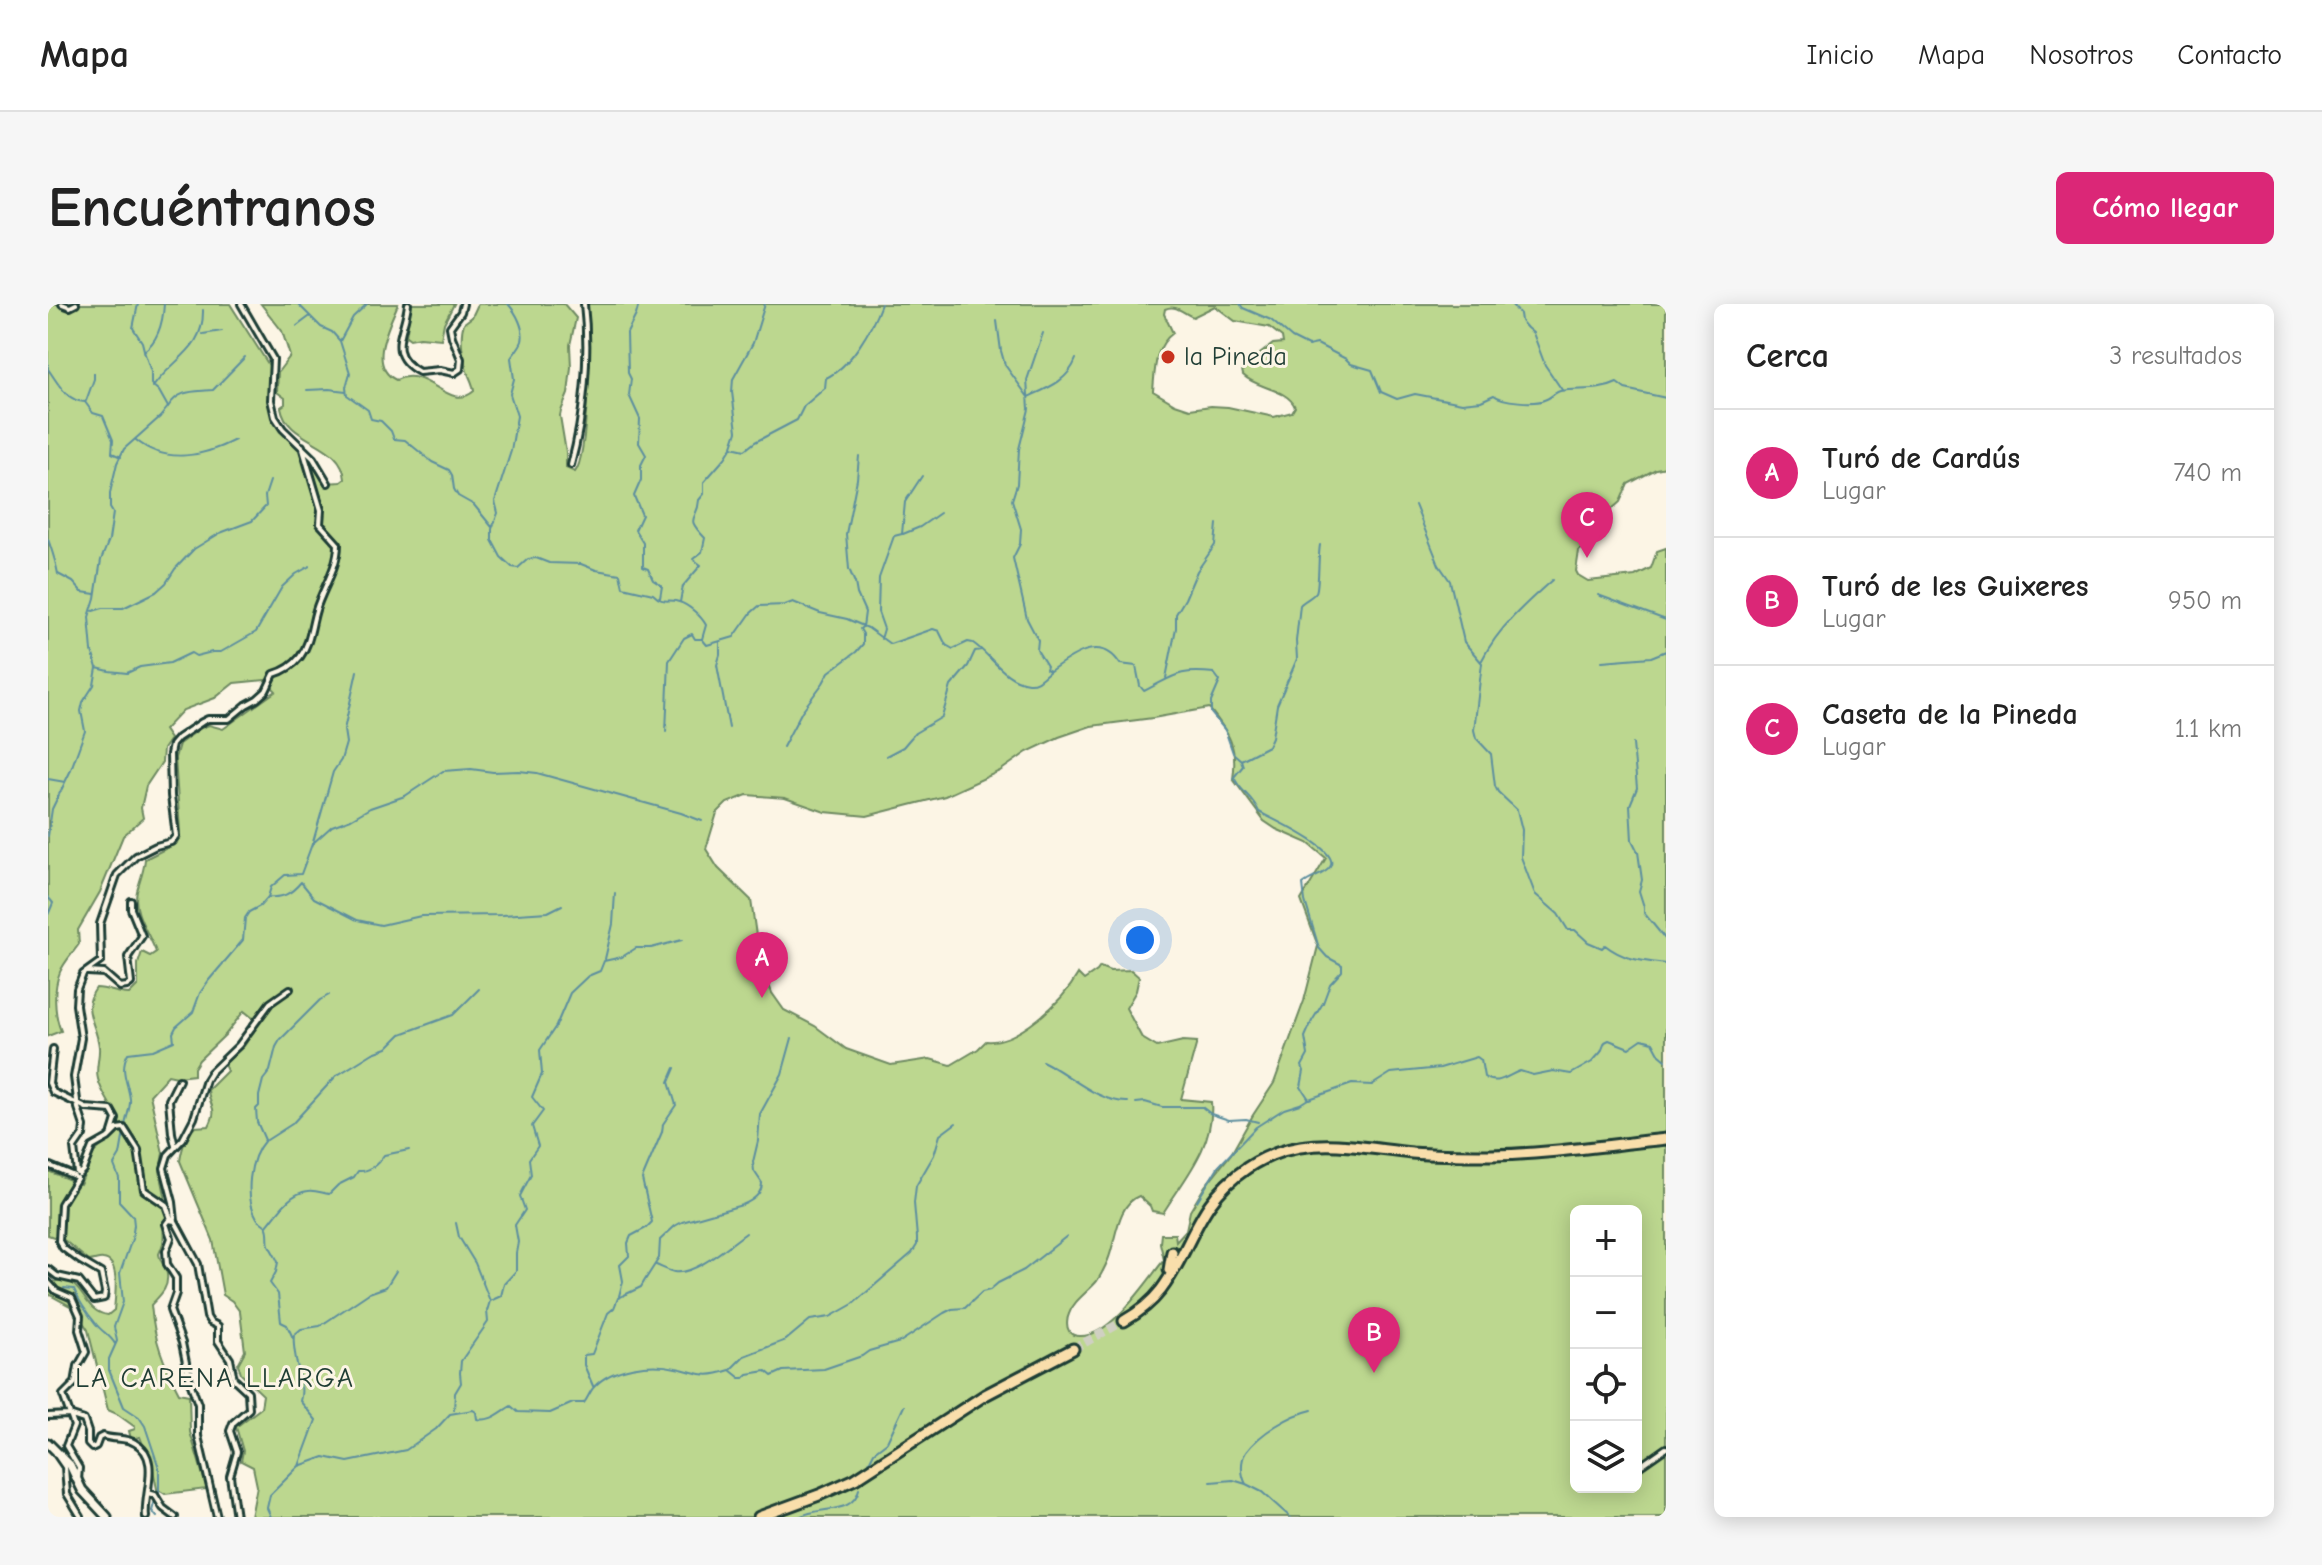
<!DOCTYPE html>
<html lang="es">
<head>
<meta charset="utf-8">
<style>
	body { margin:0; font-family:"Comic Neue",sans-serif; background:#f6f6f6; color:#222 }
	.controls { position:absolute; right:24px; bottom:24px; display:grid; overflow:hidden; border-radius:12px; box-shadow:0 4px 20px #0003 }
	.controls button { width:72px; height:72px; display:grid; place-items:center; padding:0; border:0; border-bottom:2px solid #e0e0e0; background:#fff; color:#222; font:40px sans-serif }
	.you { position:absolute; left:1092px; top:636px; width:28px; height:28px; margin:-20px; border:6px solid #fff; border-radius:50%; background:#1a73e8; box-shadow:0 0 0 12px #1a73e833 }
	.badge { display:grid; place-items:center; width:52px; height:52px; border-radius:50%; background:#db2777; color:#fff; font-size:26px; font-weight:700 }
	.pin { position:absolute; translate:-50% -66px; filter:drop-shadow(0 2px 4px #0008) }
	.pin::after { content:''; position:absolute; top:42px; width:28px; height:24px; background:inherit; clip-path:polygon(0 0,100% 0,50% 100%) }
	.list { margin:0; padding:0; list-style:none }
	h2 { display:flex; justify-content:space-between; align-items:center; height:104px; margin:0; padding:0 32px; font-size:34px }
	h2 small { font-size:26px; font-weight:400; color:#767676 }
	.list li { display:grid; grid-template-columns:52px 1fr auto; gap:24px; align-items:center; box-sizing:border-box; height:128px; padding:0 32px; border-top:2px solid #e0e0e0 }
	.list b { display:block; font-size:30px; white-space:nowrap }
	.list p { margin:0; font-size:26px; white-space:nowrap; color:#767676 }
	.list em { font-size:26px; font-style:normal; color:#767676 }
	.icon { flex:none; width:44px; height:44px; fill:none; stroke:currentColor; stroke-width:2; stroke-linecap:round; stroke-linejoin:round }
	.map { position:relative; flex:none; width:1618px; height:1213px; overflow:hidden; border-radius:12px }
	header { display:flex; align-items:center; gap:48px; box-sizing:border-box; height:112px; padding:0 40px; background:#fff; border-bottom:2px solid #e0e0e0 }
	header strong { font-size:38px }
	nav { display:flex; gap:44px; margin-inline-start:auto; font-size:28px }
	.intro { display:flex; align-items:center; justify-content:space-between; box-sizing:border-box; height:192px; padding:0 48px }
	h1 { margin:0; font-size:56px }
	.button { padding:20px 36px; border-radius:12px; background:#db2777; color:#fff; font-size:28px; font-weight:700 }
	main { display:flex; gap:48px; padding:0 48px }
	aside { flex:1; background:#fff; border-radius:12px; box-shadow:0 4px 20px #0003 }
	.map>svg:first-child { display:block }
	.green { fill:#bcd78f; stroke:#6e8a62; stroke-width:2; fill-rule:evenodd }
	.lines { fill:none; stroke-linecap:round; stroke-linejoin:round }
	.stream { stroke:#5d8f9f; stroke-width:2 }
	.primary-tunnel { stroke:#d0d0c2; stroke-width:9; stroke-dasharray:9 4.5; stroke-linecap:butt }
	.street-casing { stroke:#1f3d34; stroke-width:10 }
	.secondary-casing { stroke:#1f3d34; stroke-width:13 }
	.primary-casing { stroke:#1f3d34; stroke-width:15 }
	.street { stroke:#fcf5e5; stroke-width:4 }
	.secondary { stroke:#fcf5e5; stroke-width:7 }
	.primary { stroke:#f9deab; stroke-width:9 }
	.poi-dot { fill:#c8321e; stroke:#fcf5e5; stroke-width:3 }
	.labels { text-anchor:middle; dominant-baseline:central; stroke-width:6; stroke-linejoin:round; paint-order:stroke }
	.poi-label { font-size:26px; fill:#1f3d34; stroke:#fcf5e5; text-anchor:start }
	.neighbourhood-label { font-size:28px; letter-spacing:2px; fill:#1f3d34; stroke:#fcf5e5 }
</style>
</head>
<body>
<header>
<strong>Mapa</strong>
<nav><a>Inicio</a><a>Mapa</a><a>Nosotros</a><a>Contacto</a></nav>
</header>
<div class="intro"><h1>Encuéntranos</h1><a class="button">Cómo llegar</a></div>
<main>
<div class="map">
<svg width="1618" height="1213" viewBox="0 0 1618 1213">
	<rect width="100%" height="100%" fill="#fcf5e5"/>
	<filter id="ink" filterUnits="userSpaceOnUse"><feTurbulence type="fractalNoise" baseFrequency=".0125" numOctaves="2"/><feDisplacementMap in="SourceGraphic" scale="16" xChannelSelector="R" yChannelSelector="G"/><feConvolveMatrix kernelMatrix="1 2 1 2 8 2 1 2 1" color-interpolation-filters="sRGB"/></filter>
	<g filter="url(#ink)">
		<!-- green -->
		<path class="green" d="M0 0H182L222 63 220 99 231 123 251 142 277 179 293 178 297 175C294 136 239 140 233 103L237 100V94L229 88 230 68 242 52 234 27 213 0H350C341 22 319 62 348 76 379 60 401 109 426 87 425 79 422 75 419 67 415 54 411 33 416 19L424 13 430 0H516L528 14 522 41 523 63 520 90 513 107 512 112 518 148V164L527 168C540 154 543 25 539 0H1618V163L1608 165 1580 180 1572 198 1562 207 1542 238 1531 247 1528 267 1530 271 1540 277 1587 272 1603 264 1609 247 1618 244V1213H203L209 1182 205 1163 193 1157 195 1147 188 1123 213 1104 215 1091 193 1070 190 1060 197 1047 192 1008 184 997 175 991 165 936 132 857C134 844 137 833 147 823L161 822C171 803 161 804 160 786L179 767 176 760 196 742 211 719 196 707 177 731 151 756 146 764V771L129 773 120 771 102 791 115 849 112 867 121 910C112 920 117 927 115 939 114 943 112 947 111 950 112 958 118 963 119 970 121 985 111 992 103 1001 106 1035 115 1059 131 1089L141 1091 142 1128 159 1185 117 1190 109 1185 105 1166 92 1133 83 1135 81 1127 87 1125V1123L69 1110 60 1106 40 1026 26 1004 0 990V980C36 964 31 1008 60 1011L66 1006C67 994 73 956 55 955 51 954 46 957 41 957L17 937 0 931V867L32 880C37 871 39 857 46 849 54 839 65 838 72 827 69 804 54 793 50 775 47 765 52 753 51 743 49 720 32 706 48 684 60 684 69 690 81 690L90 681V660L94 648 102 652 108 648C101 629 84 608 89 587 92 576 96 567 97 555L129 539 132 527 127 454 131 440 153 424 161 421 175 425 228 387 217 376 186 379 167 394 135 406 116 426 122 435 115 445 114 458 98 482 93 504 95 514 75 532 52 588 30 626 31 640C25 649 16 658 12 668 5 685 6 710 13 727L0 732ZM1167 2 1187 17 1221 23 1234 33 1235 39 1225 40 1212 50 1208 59 1194 66 1195 71C1209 85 1239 84 1247 103L1244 108 1226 113 1180 103 1163 102 1142 105 1127 100 1105 87C1107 66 1106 43 1125 29L1116 10 1117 5C1129 0 1134 9 1145 13ZM1161 404C1181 429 1190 442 1185 475L1216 517 1228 525 1260 539 1278 554 1253 596 1270 642 1256 697 1226 779 1205 811 1183 850 1157 882 1142 907 1138 926 1128 937 1127 930H1113L1112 939 1116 956C1098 978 1063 1033 1032 1032 1028 1032 1023 1031 1021 1027 1018 1023 1019 1014 1021 1010 1025 997 1040 988 1049 977 1053 971 1057 963 1060 956 1068 937 1069 900 1091 892L1102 902 1104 907 1115 909C1136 875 1167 841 1163 798L1133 795 1149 738 1135 737 1109 743 1094 734 1078 704 1088 687 1091 673 1083 666 1062 667 1052 663 1049 667 1036 676 1030 670C1015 697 970 740 938 737L930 745 903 761 882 755 843 761 798 745 767 722 736 706 724 689 711 653 703 596 670 564 658 545 669 509 679 499 699 491 737 494 777 508 819 512 897 492 952 467 979 448 1011 433 1043 422 1105 414ZM1528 907H1588V1183H1528Z
			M363 0H406L396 19 393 35 372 33 362 35 358 32Z"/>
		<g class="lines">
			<!-- stream -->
			<path class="stream" d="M90 0 85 24 94 38 96 46
				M250 0 273 23 284 28 292 37 302 69 298 83 299 91 320 106 323 115 333 117 343 127 346 135 357 136 384 158 401 166 404 171 406 185 410 192 426 201 444 223
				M460 0C468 8 477 25 474 37 472 43 466 49 463 54L466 75 462 90 469 112 463 147 447 197 450 209 444 225V236L453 253 464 263 470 264 480 255 488 254 501 259 533 260 548 266 572 270 575 283 605 290C616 301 619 294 631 298 641 301 653 312 658 321L654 335 659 341 686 333 703 309 711 302 737 301 745 298 772 309 799 315 820 324 842 340 885 325 891 327 898 341 905 345 920 338 925 339C944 352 956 376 980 379 990 380 995 372 1002 367 1022 353 1053 329 1072 360L1088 362 1092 382 1096 387C1127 372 1129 365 1166 369L1172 377 1163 398V409L1177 426 1185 449 1193 456 1195 462 1186 473C1192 488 1204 491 1211 508 1224 515 1294 546 1282 563 1277 571 1263 573 1255 580L1257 597 1271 644 1279 653 1294 661V667L1282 680 1275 699 1264 717 1257 733 1260 751 1254 762 1256 767 1253 783 1261 795 1304 780 1324 781 1343 769 1392 764 1429 753 1433 756 1436 773C1450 782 1458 772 1472 767L1485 771 1505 767 1523 770 1544 758 1553 748 1557 738 1561 736 1581 744 1594 735 1605 738 1612 751 1618 756
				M591 0 588 11 579 29 580 69 583 75 581 91 592 115 591 139 598 151 593 161V176L586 192 594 211 587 226 595 239V263L600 265 605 276 614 282 612 294
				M1192 0 1195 4 1223 16 1244 34 1260 42 1269 40 1298 55 1303 60 1324 66 1333 88 1349 95 1367 90 1414 99 1433 97 1446 91C1454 98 1487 100 1496 96 1503 94 1507 88 1512 87 1532 84 1551 88 1569 79L1577 85 1618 94
				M1463 0 1472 10 1473 17 1479 24 1485 29 1497 61 1514 86
				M949 17 953 47 957 61 980 93C1000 84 1020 77 1028 55
				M249 22 261 13
				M995 29 979 76 981 105 971 145 969 180 964 196 973 225 972 240 965 254 979 315 990 336 989 346 999 362 998 365 1002 367
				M155 30 174 27
				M292 37 305 13 319 0
				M0 55V63
				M0 65C10 79 18 97 37 98L45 109 55 112 65 136 64 149 73 153
				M105 83C126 53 156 46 155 6
				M259 86 281 85 298 87
				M38 97 46 75V69
				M120 103C131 85 146 88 165 86L197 53
				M88 136C118 161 156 152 187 136
				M684 142 689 127 684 88 685 75 705 39 717 0
				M811 152 809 175 798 230 801 265 807 279 809 290 817 308 815 323
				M1367 201 1391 261 1402 277 1416 338 1434 359 1426 426 1428 434 1443 450 1447 482 1450 488 1469 506 1474 526 1473 553 1487 590 1510 610 1520 626H1527L1540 638 1554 644 1557 641C1576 656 1594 657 1618 660
				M855 230 872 223 892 209
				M0 235C4 247 8 258 10 270L25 278 34 288 47 290
				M1550 291 1618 316
				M632 298 635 282 653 261 645 255 654 248 657 234C635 211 650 218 651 196L656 190V178L677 154 684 143 697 146 707 138 749 116 756 102 777 84 778 74C803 62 824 25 833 0
				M45 307 55 304H75L108 288 118 279 127 265 146 245 172 229 204 217 218 202 217 192 222 177
				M833 335 836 325 830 308 831 274 846 232 854 230 857 198 874 172
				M672 339V351L669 361 681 424
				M1434 356C1450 324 1478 299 1504 276
				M1554 357 1603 353 1618 347
				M49 364 61 367 79 369 92 363 122 359 143 349 148 352 164 348H173L208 328 234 283 248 270 262 262
				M1118 374 1128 324V310L1137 295 1149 267 1167 241 1169 220
				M618 428 621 357 636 334 644 330 647 335H653
				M1585 440 1589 484 1582 501 1584 536 1590 548 1594 576 1591 587 1596 603V609L1618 636
				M735 443 754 407 775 379 781 368 808 348 815 340V330L812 325 814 323
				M838 452 855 443 867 429 894 413 903 382 920 362 927 347 933 346
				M1193 456 1220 442 1224 433 1229 401 1249 355 1248 337 1252 301C1256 296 1264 294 1268 288 1271 283 1270 251 1272 241
				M0 475 17 478
				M0 532 4 505 22 468 37 427 33 407 35 398 46 381 49 364 44 347 41 313 47 294 53 256 61 236 65 209 62 204V189L69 159 76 145 112 113 120 103 111 87 103 80V68L96 47C111 36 115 18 116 0
				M265 538 285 468 293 456 298 439 296 426 309 367
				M0 593 5 599 0 611
				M220 593C235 594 243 590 253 578L266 594 309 616 333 621 373 612 454 611 500 608 514 601
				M557 655 565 620 567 589
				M994 757C1020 769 1050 799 1080 798
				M1088 799 1097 798 1114 803H1154L1163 810 1181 816 1198 815 1210 818
				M77 822C78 813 83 803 82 795 80 778 71 766 80 749L105 746 126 737 125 729 128 723 145 708 152 689 161 676 195 636 197 614 201 608 212 602 220 593 223 583 237 571 253 570 264 540 284 522 303 515 322 504 357 492 395 467 423 465 445 468 471 467 489 469 633 509 654 517
				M76 828 72 851 66 861 71 874V897L85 912 86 921 84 935 72 969 75 998 66 1023 69 1037 61 1055V1066L76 1103 91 1113 97 1122 111 1164V1190
				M219 836 244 820 288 772 325 749 339 744 353 730 405 711 431 685
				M1149 897 1170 863 1208 823 1236 805 1252 800 1260 795
				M408 919 411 933 427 959 442 997
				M219 922C230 909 241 889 260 887 267 886 274 889 281 890L290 881 306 873 310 867C322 868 330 860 336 851L361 846
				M608 961C613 963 620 967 626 968 647 972 681 941 698 929
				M0 970H1
				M16 984 26 985C31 998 39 1009 48 1020 54 1028 62 1031 67 1040
				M571 992 575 977 572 961 581 952 580 939 583 932 598 924 604 918 594 875 614 828 615 820 628 801 621 778 627 764
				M245 1034 239 1021 233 1018 230 990 222 979 228 968 230 958C228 953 224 947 221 941 219 935 222 928 218 922 216 919 211 918 209 914 196 893 201 854 217 836L209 818 208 805 211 802V792L215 776 222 767 228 743 232 736 272 696 281 691
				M682 1066 696 1052 738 1036 762 1016 782 1013 805 1000 864 949 869 941V934L866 899 868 882 886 851 892 831 908 819
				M545 1082 536 1061V1051L544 1050 560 1009 566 1004 570 994 593 983 597 976 611 954 612 936 627 922 634 918 694 901C704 897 714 891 714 879L706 867 705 858 710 837 712 810 734 770 744 734
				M406 1106 407 1089 413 1079 412 1069 413 1057 440 1018 439 1007 442 997 453 992 456 980 468 967V949L470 938 467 921 477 906 472 892 483 871 481 855 490 842 484 822 495 807 484 793 494 770 492 746 508 722 522 689 540 672 552 667 556 657 574 653 588 644H603L634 636
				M251 1162 268 1116 252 1097C258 1079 243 1052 246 1031L253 1025 272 1022 321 989 338 983 348 967
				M818 1164 826 1148 839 1138 856 1102
				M1163 1178 1185 1176 1198 1180
				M107 1196 104 1207 109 1213
				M223 1213 219 1204 222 1191 251 1162 276 1153 300 1158 358 1146 388 1125 402 1110 425 1106 428 1108 429 1115C443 1118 451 1109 463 1102L470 1108 502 1109 525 1099H536C540 1094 542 1087 546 1083 564 1063 603 1058 628 1064 653 1069 655 1075 682 1066L692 1074H696L700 1070 718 1067 724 1072 735 1067 776 1065 814 1052 821 1047 852 1038 896 1009 904 1005 917 1004 934 988 942 986 950 979 976 966 1019 932
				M751 1213C773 1201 805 1212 811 1185
				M1242 1213 1214 1188 1198 1180C1193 1171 1192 1157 1198 1148 1212 1129 1242 1111 1264 1106"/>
			<!-- primary-tunnel -->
			<path class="primary-tunnel" d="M1025 1045 1076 1017"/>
			<!-- street casing -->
			<g class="street-casing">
				<path id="street" d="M14 0 22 3 28 0
					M193 0 225 55 223 96 227 113 235 125 265 154 280 179
					M360 0C357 29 337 49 371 68L392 66 406 69 412 65 413 55 404 33 402 23 413 8 415 0
					M523 161C536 113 542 50 536 0
					M40 668 56 669 72 683 79 682 83 679 80 653 94 632 83 605V597
					M5 745 1 779 5 788 38 804 63 806 68 815 64 828
					M127 842 124 829 121 796 131 776
					M0 861 26 872
					M29 869 26 844 35 831 36 822 30 804 26 773 33 734 28 701 29 685 35 670 53 657 52 620 69 571 88 552 108 542 123 538 128 532 123 492 122 450 124 441 130 434 154 418 160 415H181L198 401 209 395 218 387 226 370C236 367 245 362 252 353 263 338 263 322 268 306 275 283 290 264 290 240L272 220 273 206 254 142
					M31 870 35 866 44 843 60 834 69 825 76 824 90 846 96 886 118 901 123 915
					M127 917 150 960 159 1013 162 1018 170 1022V1037L182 1055 186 1075 200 1088 201 1105 185 1119 182 1127 189 1148 182 1172 188 1213
					M127 917 121 916 118 920 123 934 118 947 119 960 128 974V989L122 1006 134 1039 142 1078 150 1100V1132L169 1213
					M127 917 125 898 116 864 120 851 135 835 146 814 158 776 163 768 191 741 222 699 242 685
					M0 965 9 972 31 977 46 996 56 994 57 988 53 969 31 956 15 944 11 937 13 900 29 874
					M0 978 8 987 24 994 32 1012 31 1026 38 1048 30 1062 27 1079 15 1091 26 1122 18 1142 31 1164 30 1176
					M0 1112 21 1111 36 1116 40 1128V1140L44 1144 48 1142 51 1134 55 1132C65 1136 78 1133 87 1139 114 1154 95 1190 98 1213
					M8 1150 17 1163 19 1190 33 1213
					M1588 1165 1618 1144
					M100 1189 107 1191 115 1204 127 1213"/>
			</g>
			<!-- secondary casing -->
			<g class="secondary-casing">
				<path id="secondary" d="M0 1139 22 1161 34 1186 59 1213"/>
			</g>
			<!-- primary casing -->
			<g class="primary-casing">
				<path id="primary" d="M1121 966 1124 948
					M1076 1017C1090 1009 1103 999 1113 986 1146 942 1147 899 1199 864 1253 828 1305 843 1364 849 1390 851 1417 851 1443 851 1501 850 1560 841 1618 835
					M711 1213 771 1191 807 1175 937 1091 1025 1045"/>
			</g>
			<!-- street -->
			<use href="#street" class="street"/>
			<!-- secondary -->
			<use href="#secondary" class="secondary"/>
			<!-- primary -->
			<use href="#primary" class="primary"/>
		</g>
	</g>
	<!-- markers -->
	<circle class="poi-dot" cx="1120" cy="53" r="8"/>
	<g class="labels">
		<!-- poi labels -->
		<g class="poi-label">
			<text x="1136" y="53">la Pineda</text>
		</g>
		<!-- neighbourhood labels -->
		<g class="neighbourhood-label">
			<text x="167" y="1074">LA CARENA LLARGA</text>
		</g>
	</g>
</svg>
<div class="controls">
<button>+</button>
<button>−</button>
<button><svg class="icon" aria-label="locate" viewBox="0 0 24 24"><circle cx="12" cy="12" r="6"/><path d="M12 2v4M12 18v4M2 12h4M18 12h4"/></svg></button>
<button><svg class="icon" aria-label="layers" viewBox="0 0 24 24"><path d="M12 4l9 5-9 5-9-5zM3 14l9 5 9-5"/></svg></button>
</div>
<div class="you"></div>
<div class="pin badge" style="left:714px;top:694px">A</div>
<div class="pin badge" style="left:1326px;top:1069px">B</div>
<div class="pin badge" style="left:1539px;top:254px">C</div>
</div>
<aside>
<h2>Cerca<small>3 resultados</small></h2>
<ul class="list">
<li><span class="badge">A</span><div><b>Turó de Cardús</b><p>Lugar</p></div><em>740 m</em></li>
<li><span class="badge">B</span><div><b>Turó de les Guixeres</b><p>Lugar</p></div><em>950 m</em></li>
<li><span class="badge">C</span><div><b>Caseta de la Pineda</b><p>Lugar</p></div><em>1.1 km</em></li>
</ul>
</aside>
</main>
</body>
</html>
